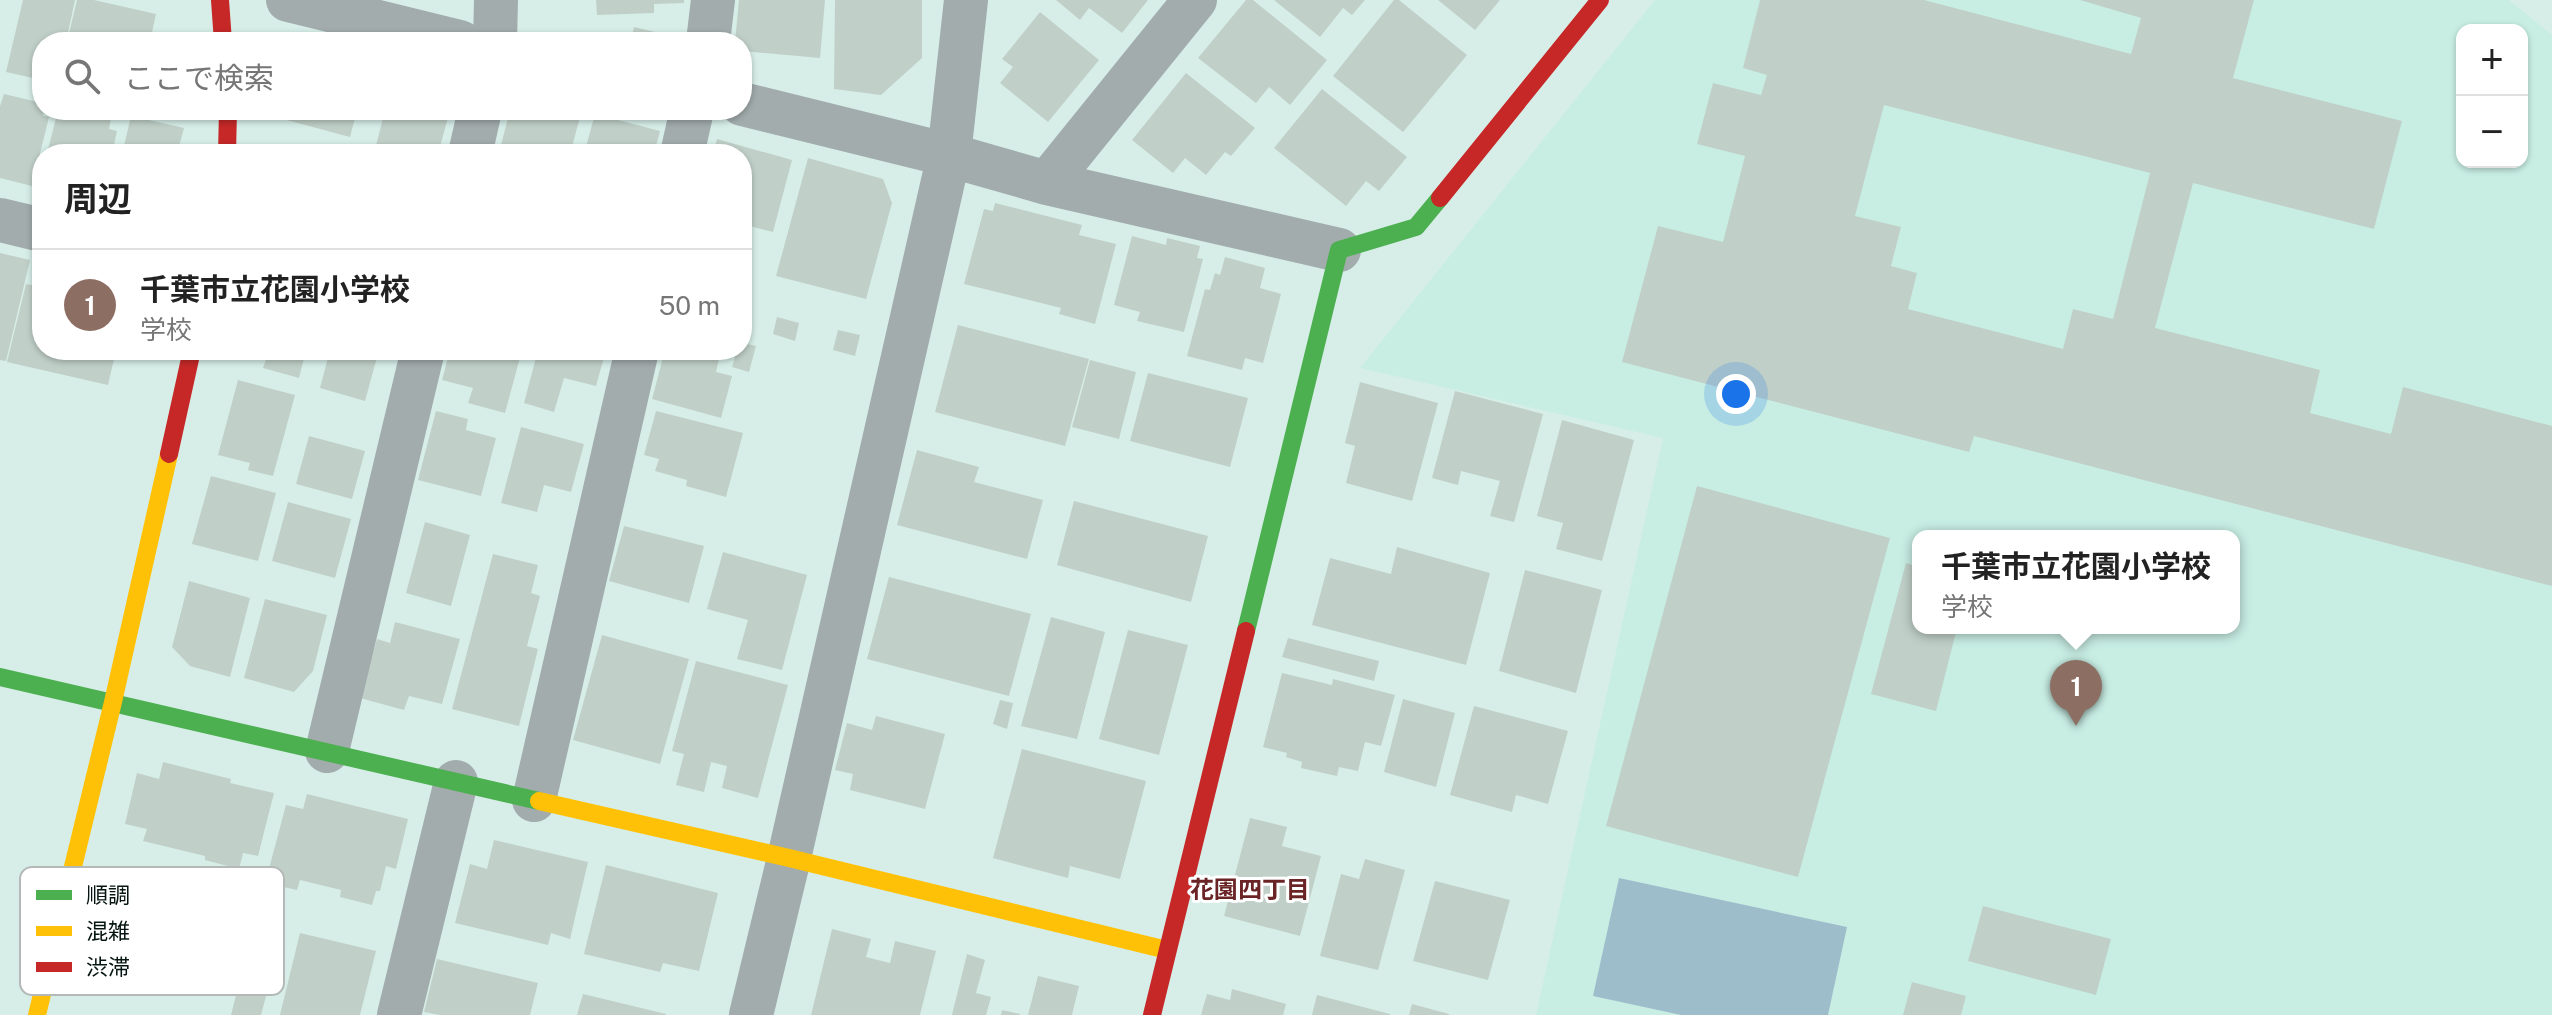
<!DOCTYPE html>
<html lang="ja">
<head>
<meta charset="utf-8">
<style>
	body { margin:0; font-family:"Public Sans","Noto Sans JP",sans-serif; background:#f6f6f6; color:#222 }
	.controls { position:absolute; right:24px; top:24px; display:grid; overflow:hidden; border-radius:16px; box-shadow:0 2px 6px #0004 }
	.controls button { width:72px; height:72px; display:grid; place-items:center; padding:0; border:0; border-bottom:2px solid #e0e0e0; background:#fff; color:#222; font:40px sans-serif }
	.you { position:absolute; left:1736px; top:394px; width:28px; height:28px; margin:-20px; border:6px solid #fff; border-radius:50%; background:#1a73e8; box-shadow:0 0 0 12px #1a73e833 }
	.badge { display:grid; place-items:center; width:52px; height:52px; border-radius:50%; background:#b45309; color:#fff; font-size:26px; font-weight:700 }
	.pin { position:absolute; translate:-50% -66px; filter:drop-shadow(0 2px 4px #0008) }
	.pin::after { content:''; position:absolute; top:42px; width:28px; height:24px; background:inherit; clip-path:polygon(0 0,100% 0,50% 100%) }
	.popup { position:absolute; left:1912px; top:530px; width:328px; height:104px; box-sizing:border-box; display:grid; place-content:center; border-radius:16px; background:#fff; filter:drop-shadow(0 2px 6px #0005); font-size:26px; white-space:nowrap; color:#767676 }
	.popup b { font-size:30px; color:#222 }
	.popup::after { content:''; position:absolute; left:50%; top:100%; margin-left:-16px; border:16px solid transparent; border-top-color:#fff }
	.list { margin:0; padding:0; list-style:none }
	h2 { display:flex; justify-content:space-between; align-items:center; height:104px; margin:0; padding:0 32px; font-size:34px }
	h2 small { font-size:26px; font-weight:400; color:#767676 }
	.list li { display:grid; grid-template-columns:52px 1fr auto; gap:24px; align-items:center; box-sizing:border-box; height:112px; padding:0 32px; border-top:2px solid #e0e0e0 }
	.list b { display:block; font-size:30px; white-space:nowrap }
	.list p { margin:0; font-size:26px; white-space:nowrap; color:#767676 }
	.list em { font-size:26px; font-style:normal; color:#767676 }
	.icon { flex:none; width:44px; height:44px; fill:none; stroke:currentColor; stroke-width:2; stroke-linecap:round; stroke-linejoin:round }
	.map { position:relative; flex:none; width:2552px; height:1015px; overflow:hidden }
	.search { position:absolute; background:#fff; box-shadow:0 2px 6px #0004; left:32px; top:32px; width:720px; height:88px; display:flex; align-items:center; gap:20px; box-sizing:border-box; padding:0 28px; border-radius:32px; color:#767676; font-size:30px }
	.panel { position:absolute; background:#fff; box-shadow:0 2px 6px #0004; left:32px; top:144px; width:720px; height:216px; border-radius:32px }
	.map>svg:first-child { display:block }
	.built { fill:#c8eee4; fill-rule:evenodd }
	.water { fill:#9ebdcb }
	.building { fill:#c0d0c8; fill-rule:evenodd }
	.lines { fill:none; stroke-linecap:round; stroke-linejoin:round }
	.street { stroke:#a2acac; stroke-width:44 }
	.fast { stroke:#4caf50; stroke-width:18 }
	.slow { stroke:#ffc107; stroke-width:18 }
	.jam { stroke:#c62828; stroke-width:18 }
	.labels { text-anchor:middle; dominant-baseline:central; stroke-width:6; stroke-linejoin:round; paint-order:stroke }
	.neighbourhood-label { font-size:24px; font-weight:bold; fill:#6a2425; stroke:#fff }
	.key { fill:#fff; stroke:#b4b9b8; stroke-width:2 }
	.key-label { font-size:22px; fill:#061511 }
</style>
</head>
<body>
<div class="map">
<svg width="2552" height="1015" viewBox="0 0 2552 1015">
	<rect width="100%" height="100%" fill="#d7eee8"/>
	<!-- built -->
	<path class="built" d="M1655 0H2509L2552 35V1015H1536L1663 438 1360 368ZM2462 30H2522V162H2462ZM1918 536H2234V628H1918Z"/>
	<!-- water -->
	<path class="water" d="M1619 878 1847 927 1828 1015H1681L1593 996Z"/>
	<!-- building -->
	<path class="building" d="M23 0H75L66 42H42V80L6 72Z
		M77 0H94L156 14 150 42H67Z
		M596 0H684V3L654 4V13L597 15Z
		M739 0H825L820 58 742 51V42H735Z
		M835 0H922V58L881 95 834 89Z
		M1056 0H1148L1122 33 1089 8 1080 20Z
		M1246 0H1253L1327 60 1290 105 1269 87 1256 103 1198 58Z
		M1274 0H1365L1352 15 1343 8 1320 37Z
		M1394 0H1399L1467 55 1403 132 1333 76Z
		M1438 0H1500L1475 30Z
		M1760 0H1924L2131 54 2141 18 2080 0H2254L2233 78 2402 121 2374 229 2193 183 2155 328 2320 370 2310 413 2391 434 2403 387 2552 426V586L1974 436 1969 452 1622 362 1658 226 1723 242 1745 156 1697 144 1713 83 1761 95 1767 75 1743 68ZM1884 105 2150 173 2113 319 2073 309 2063 349 1908 309 1917 273 1891 266 1901 227 1855 216Z
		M1040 12 1099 60 1048 122 1000 83 1013 67 1002 59Z
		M634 27 672 36 670 42H631Z
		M296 34 321 41V42H294Z
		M1186 73 1255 128 1231 156 1225 152 1206 175 1185 158 1173 173 1132 140Z
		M1322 89 1407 157 1379 191 1366 181 1346 206 1274 148Z
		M4 94 42 103 43 116 49 117 32 186 0 178V106Z
		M58 110H100L112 113 109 129 117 131 112 154H47Z
		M281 110H357L350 137 279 118Z
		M385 110H450L438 154H374Z
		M510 110H582L570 154H509L510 151 500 149Z
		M595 114 660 131 654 154H584Z
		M131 116 184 128 177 154H122Z
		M717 139 792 160 773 232 742 224V154H713Z
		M808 158 883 179 892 203 866 299 776 276Z
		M995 203 1082 225 1079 235 1116 244 1095 324 1059 314 1061 308 964 284 984 209 993 211Z
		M742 232 750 234 743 258H742Z
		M1132 236 1166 245 1167 238 1200 246 1197 258 1203 259 1184 332 1137 321 1140 312 1114 305Z
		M0 253 30 260 6 361 0 360Z
		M1225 257 1265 268 1260 288 1281 294 1263 363 1245 358 1242 370 1187 356 1205 289 1210 290 1215 273 1220 275Z
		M26 284 42 287V350H116L108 385 7 362Z
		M777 317 799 323 795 341 773 334Z
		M958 325 1089 359 1065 446 935 412Z
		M838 330 860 335 855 356 833 350Z
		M742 343 756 346 749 372 732 367 737 350H742Z
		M246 350H306L299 378 263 368 267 357Z
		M330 350H379L365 401 320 388Z
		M450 350H522L505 413 468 403 473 388 442 380Z
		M538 350H606L596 386 564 378 554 412 524 403Z
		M665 350H721L716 372 732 376 721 418 652 399Z
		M1090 360 1136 372 1119 439 1072 427Z
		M1148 373 1248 398 1230 467 1130 441Z
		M238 380 295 395 273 476 248 470 250 463 218 455Z
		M1360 382 1438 403 1412 501 1346 483 1355 446 1345 443Z
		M1455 391 1543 414 1514 522 1490 516 1500 481 1461 471 1458 485 1432 478Z
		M436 411 468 419 466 430 496 438 481 496 418 480Z
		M656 411 743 433 726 497 686 486 687 480 655 471 659 459 644 455Z
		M1562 420 1634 440 1602 561 1556 549 1563 523 1537 516Z
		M521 427 584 444 571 492 544 485 537 512 501 503Z
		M309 436 365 451 352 499 296 484Z
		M917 450 979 467 974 482 1043 500 1027 559 897 525Z
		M211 476 276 493 258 561 192 544Z
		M1697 486 1890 538 1798 877 1606 826Z
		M1074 501 1208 536 1191 602 1057 565Z
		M288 502 351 519 335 578 272 561Z
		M425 522 470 535 451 606 406 593Z
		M624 526 704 546 689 603 609 581Z
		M1397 547 1490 573 1466 665 1312 625 1330 558 1391 574Z
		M723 552 807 575 782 670 737 659 748 620 707 609Z
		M493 554 538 565 531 593 540 596 527 646 538 649 519 726 452 709Z
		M1906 563 1918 567V628H1957L1936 711 1871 694Z
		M1525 570 1602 590 1576 693 1499 671Z
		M889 577 1031 614 1009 696 867 659Z
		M189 581 250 598 230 677 190 666 172 647Z
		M265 599 327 615 313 671 294 692 244 678Z
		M1051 617 1105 632 1077 739 1021 726Z
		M395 622 460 639 442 704 409 696 404 710 360 698 377 639 390 643Z
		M1128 630 1188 645 1159 755 1099 739Z
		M602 635 689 659 660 764 573 740Z
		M1288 638 1379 661 1374 681 1282 657Z
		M696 661 788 685 758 798 722 788 727 766 711 762 704 792 676 785 684 754 672 751Z
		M1282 673 1332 685 1333 679 1395 695 1381 746 1365 742 1358 771 1339 767 1337 776 1301 768 1302 762 1286 757 1287 753 1263 747Z
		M1403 699 1455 713 1436 787 1384 772Z
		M1000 700 1013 703 1007 729 993 724Z
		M1474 706 1568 731 1548 804 1516 795 1512 812 1450 795Z
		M876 716 945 734 925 809 850 790 853 774 835 770 847 723 872 730Z
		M1022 749 1146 781 1120 879 1070 866 1068 878 993 858Z
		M163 762 231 779 230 783 274 793 258 856 243 853 239 869 205 860V856L143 841 147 829 125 824 137 773 159 779Z
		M307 794 408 819 396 869 386 866 380 891H376L372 905 340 897 341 890 300 880 297 890 279 886 277 894 263 891 286 805 303 809Z
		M1250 818 1287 827 1282 846 1321 856 1300 936 1224 916Z
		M494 840 588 862 570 939 551 933 548 945 455 923 470 864 487 869Z
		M1365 859 1405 870 1378 970 1320 956 1341 874 1359 879Z
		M606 865 718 893 699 971 663 963 660 972 584 954Z
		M1435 881 1510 900 1488 980 1413 961Z
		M152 882 229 901 207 991 93 963 107 906 117 909 121 894 147 900Z
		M1983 906 2111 939 2096 995 1968 961Z
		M263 908 282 913 276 941 256 935Z
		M832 929 871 939 866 957 890 963 895 941 936 951 920 1015H811Z
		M300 933 376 951 360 1015H280Z
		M967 954 985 960 976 993 991 997 986 1015H952Z
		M437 959 538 983 530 1015H440L424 1012Z
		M245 960 274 966 261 1015H231Z
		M1038 976 1079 986 1072 1015H1028Z
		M1912 982 1966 996 1961 1015H1903Z
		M1232 989 1286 1004 1283 1015H1201L1207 994 1230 1000Z
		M583 994 666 1014V1015H577Z
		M1317 995 1390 1014V1015H1312Z
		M1412 1004 1449 1014V1015H1409Z
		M1002 1010 1020 1014V1015H1001Z"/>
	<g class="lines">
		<!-- street -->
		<path class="street" d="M288 0 460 42
			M495 42 496 0
			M708 42 713 0
			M742 104 949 155 1047 183 1339 250
			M470 154 480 110
			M682 154 692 110
			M1047 183 1195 0
			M0 220 42 230
			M327 751 423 350
			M534 800 637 350
			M399 1015 456 782
			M751 1015 789 858 949 155 966 0"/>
		<!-- fast -->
		<path class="fast" d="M1246 631 1339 250 1416 227 1440 198
			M0 677 539 801"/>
		<!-- slow -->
		<path class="slow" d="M539 801 789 858 1167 950
			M37 1015 113 702 169 454"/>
		<!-- jam -->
		<path class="jam" d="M220 0 223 42
			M227 154 228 110
			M1440 198 1600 0
			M169 454 192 350
			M1152 1015 1246 631"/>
	</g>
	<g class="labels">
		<!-- neighbourhood labels -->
		<g class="neighbourhood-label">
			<text x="1250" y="889">花園四丁目</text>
		</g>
	</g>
	<!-- legend -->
	<rect x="20" y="867" width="264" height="128" rx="12" class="key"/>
	<rect x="36" y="890" width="36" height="10" fill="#4caf50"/>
	<rect x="36" y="926" width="36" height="10" fill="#ffc107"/>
	<rect x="36" y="962" width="36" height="10" fill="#c62828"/>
	<g class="key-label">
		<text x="86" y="903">順調</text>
		<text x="86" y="939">混雑</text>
		<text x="86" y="975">渋滞</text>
	</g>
</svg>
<div class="controls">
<button>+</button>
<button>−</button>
</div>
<div class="you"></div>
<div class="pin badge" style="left:2076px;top:726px;background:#8d6e63">1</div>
<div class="popup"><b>千葉市立花園小学校</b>学校</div>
<div class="search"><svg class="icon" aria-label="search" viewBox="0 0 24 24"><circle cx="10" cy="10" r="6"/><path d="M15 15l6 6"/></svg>ここで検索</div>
<section class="panel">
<h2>周辺<small></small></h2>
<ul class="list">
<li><span class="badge" style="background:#8d6e63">1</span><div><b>千葉市立花園小学校</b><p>学校</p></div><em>50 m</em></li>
</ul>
</section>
</div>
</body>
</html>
